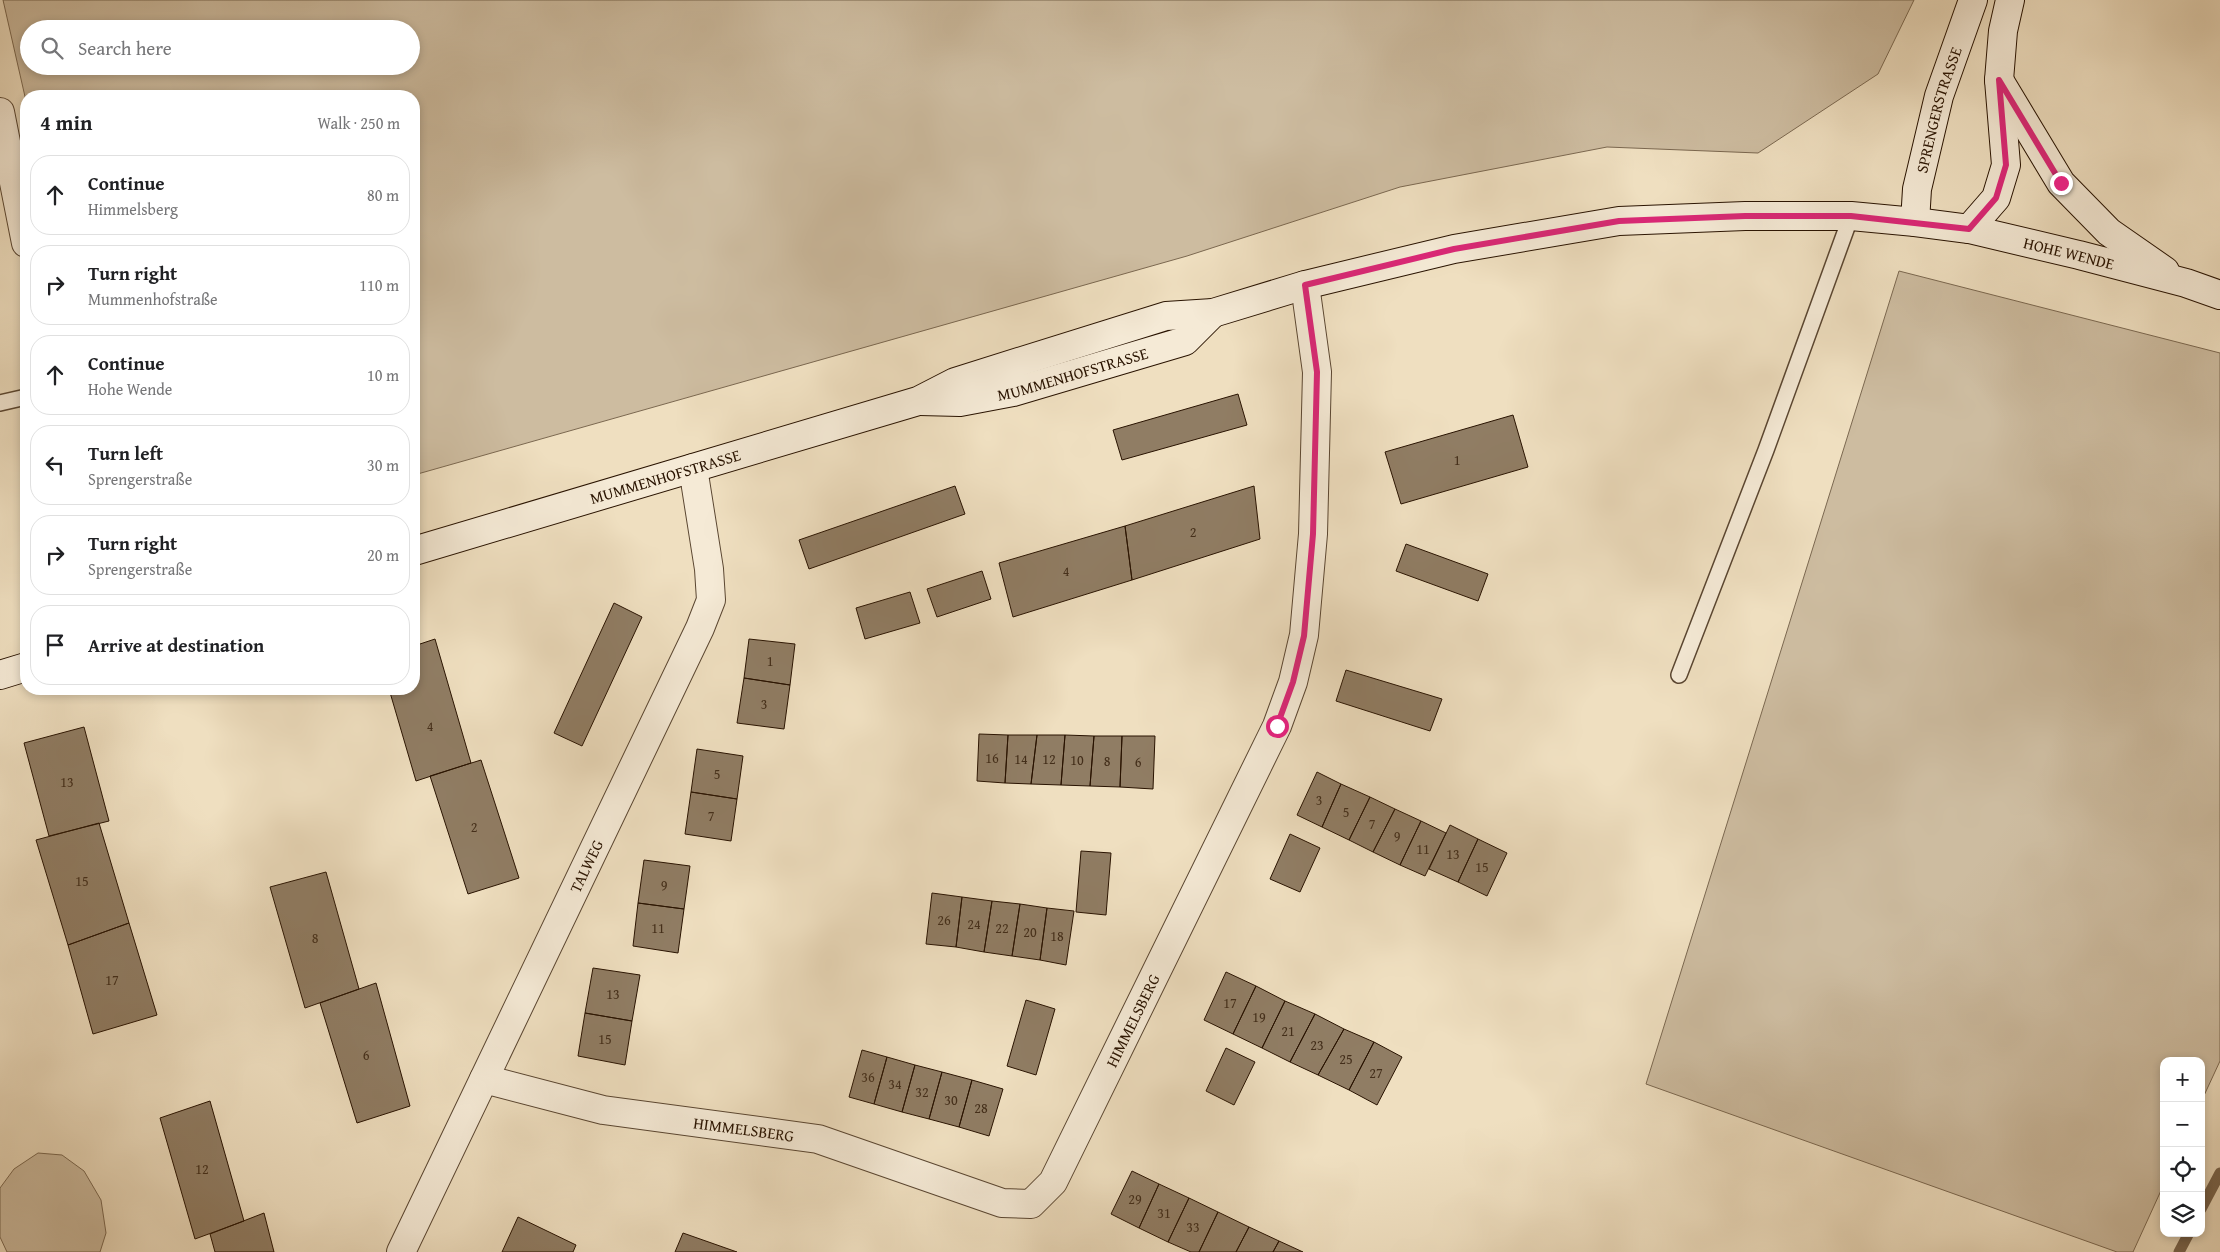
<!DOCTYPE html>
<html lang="en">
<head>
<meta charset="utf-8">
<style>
	body { margin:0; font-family:"Gentium Book Plus",serif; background:#f2f2f2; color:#202124 }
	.controls { position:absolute; right:15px; bottom:15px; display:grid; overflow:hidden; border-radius:10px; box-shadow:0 2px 8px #0003 }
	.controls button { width:45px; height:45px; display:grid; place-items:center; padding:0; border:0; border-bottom:1px solid #e0e0e0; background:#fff; color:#202124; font:25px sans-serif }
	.stop { position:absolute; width:15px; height:15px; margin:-11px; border:4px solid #db2777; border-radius:50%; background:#fff }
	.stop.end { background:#db2777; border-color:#fff; box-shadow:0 1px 5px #0008 }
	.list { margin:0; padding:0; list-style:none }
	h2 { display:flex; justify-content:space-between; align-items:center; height:65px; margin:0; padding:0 20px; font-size:21px }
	h2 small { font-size:16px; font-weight:400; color:#757577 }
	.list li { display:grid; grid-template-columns:32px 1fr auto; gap:15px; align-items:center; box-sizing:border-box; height:80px; margin:0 10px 10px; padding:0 10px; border:1px solid #e0e0e0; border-radius:20px }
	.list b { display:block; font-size:19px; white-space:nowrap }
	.list p { margin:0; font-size:16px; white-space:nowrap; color:#757577 }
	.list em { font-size:16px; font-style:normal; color:#757577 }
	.icon { flex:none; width:28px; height:28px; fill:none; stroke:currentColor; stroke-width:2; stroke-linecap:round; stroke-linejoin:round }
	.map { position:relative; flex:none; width:2220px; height:1252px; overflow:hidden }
	.search { position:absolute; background:#fff; box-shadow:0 2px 8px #0003; left:20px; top:20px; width:400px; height:55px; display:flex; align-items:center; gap:12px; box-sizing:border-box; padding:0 18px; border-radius:28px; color:#757577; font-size:19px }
	.panel { position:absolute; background:#fff; box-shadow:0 2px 8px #0003; left:20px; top:90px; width:400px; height:605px; border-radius:20px }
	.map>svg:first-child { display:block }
	.green { fill:#cdbca0; stroke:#7b6850; fill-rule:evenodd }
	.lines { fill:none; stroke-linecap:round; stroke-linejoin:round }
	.stream { stroke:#78644d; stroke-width:11 }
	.building { fill:#907d64; stroke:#291301 }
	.lane-casing { stroke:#5a4631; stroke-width:18 }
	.street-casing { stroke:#5a4631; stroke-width:30 }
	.secondary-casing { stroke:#291301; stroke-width:30 }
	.lane { stroke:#f5ead6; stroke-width:15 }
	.street { stroke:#f5ead6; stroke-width:28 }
	.secondary { stroke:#f5ead6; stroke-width:28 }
	.route { stroke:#db2777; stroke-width:6 }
	.labels { text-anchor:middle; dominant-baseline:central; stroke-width:4; stroke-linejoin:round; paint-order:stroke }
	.number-label { font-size:14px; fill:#432e1a }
	.street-label { font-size:16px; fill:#291301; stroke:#f5ead6 }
</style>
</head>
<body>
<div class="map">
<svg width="2220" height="1252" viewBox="0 0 2220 1252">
	<rect width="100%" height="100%" fill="#efdfc0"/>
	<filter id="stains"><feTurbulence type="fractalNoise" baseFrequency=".004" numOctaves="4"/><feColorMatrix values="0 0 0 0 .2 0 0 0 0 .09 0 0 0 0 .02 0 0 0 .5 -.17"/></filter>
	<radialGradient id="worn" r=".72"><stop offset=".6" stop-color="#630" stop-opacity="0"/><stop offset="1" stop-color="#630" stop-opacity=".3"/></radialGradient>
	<!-- green -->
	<path class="green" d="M3 0H1914L1878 74 1758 153 1607 147 1400 187 1187 256 414 475V96H26V101ZM29 29H411V66H29Z
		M1899 271 2220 353V1061L2201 1102V1061H2164V1184L2133 1252H2117L1646 1084Z
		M38 1153 62 1155 84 1171 101 1200 106 1233 100 1252H7L0 1237V1188L14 1169Z"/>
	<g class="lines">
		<!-- stream -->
		<path class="stream" d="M2201 1209 2220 1173
			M2179 1252 2189 1233"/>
	</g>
	<!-- building -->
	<path class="building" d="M1238 394 1247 425 1122 460 1113 430Z
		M1513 415 1528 467 1401 504 1385 452Z
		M955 486 965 514 809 569 799 540Z
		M1254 486 1260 539 1132 580 1125 526Z
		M1125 526 1132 580 1013 617 999 563Z
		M1406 544 1488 574 1478 601 1396 571Z
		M982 571 991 599 937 617 927 589Z
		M910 592 920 623 865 639 856 608Z
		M614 603 642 617 582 746 554 733Z
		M435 639 471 763 416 781 389 689H414V646Z
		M749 639 795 644 790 685 744 678Z
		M1346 670 1442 699 1430 731 1336 701Z
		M744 678 790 685 784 729 737 723Z
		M84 727 109 821 49 836 24 743Z
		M979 734 1008 735 1005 783 977 781Z
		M1008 735H1037L1031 784 1005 783Z
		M1037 735H1065L1061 785 1031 784Z
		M1065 735 1094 736 1090 786 1061 785Z
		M1094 736H1122L1120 787 1090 786Z
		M1122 736H1155L1153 789 1120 787Z
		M697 749 743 756 737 799 691 792Z
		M481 760 519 878 468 894 430 776Z
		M1317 772 1341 784 1322 827 1297 815Z
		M1341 784 1370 797 1349 840 1322 827Z
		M691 792 737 799 731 841 685 834Z
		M1370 797 1395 809 1373 852 1349 840Z
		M1395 809 1421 821 1400 865 1373 852Z
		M1421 821 1446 833 1425 876 1400 865Z
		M99 823 129 923 68 945 36 840Z
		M1450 825 1478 839 1458 882 1429 869Z
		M1290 834 1320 848 1300 892 1270 879Z
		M1478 839 1507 853 1487 896 1458 882Z
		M1081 851 1111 853 1106 915 1076 912Z
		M644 860 690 866 684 909 638 903Z
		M326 872 359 989 305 1008 270 887Z
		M932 893 962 897 956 947 926 944Z
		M962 897 992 901 984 952 956 947Z
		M992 901 1020 904 1012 956 984 952Z
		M638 903 684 909 678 953 633 946Z
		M1020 904 1047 908 1040 960 1012 956Z
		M1047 908 1074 911 1066 965 1040 960Z
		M129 923 157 1015 93 1034 68 945Z
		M593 968 640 975 632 1021 585 1013Z
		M1226 972 1256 986 1233 1034 1204 1020Z
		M376 983 410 1106 357 1123 320 1003Z
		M1256 986 1285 1001 1262 1048 1233 1034Z
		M1026 1000 1055 1009 1036 1075 1007 1066Z
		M1285 1001 1315 1014 1290 1062 1262 1048Z
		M585 1013 632 1021 625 1065 578 1056Z
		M1315 1014 1344 1029 1318 1075 1290 1062Z
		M1344 1029 1374 1042 1349 1090 1318 1075Z
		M1374 1042 1402 1057 1377 1105 1349 1090Z
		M1226 1048 1255 1062 1234 1105 1206 1091Z
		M862 1050 887 1057 874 1104 849 1097Z
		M887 1057 915 1065 902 1112 874 1104Z
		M915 1065 942 1072 929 1119 902 1112Z
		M942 1072 972 1080 959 1127 929 1119Z
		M972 1080 1003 1089 989 1136 959 1127Z
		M210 1101 244 1221 195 1239 160 1118Z
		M1132 1171 1159 1184 1139 1228 1111 1214Z
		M1159 1184 1189 1198 1168 1242 1139 1228Z
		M1189 1198 1218 1212 1199 1252H1191L1168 1242Z
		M1218 1212 1249 1227 1236 1252H1199Z
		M264 1213 274 1252H215L210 1234Z
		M518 1217 576 1245 573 1252H502Z
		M1249 1227 1279 1241 1273 1252H1236Z
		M683 1233 737 1252H675Z
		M1279 1241 1303 1252H1273Z"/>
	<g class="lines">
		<!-- lane casing -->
		<g class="lane-casing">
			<path id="lane" d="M0 403 26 397
				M1679 675 1766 450 1851 216"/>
		</g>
		<!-- street casing -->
		<g class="street-casing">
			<g id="street">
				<path d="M0 112 26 243"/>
				<path id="s1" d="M484 1079 603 1110 818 1139 1002 1203 1031 1204 1053 1182 1277 726 1293 682 1304 635 1313 534 1317 372 1305 285"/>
				<path id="s2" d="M401 1252 700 628 711 600 709 569 693 468"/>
			</g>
		</g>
		<!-- secondary casing -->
		<g class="secondary-casing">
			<g id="secondary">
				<path d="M1999 80 2061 183 2109 232 2165 271"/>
				<path id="s3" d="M1915 222 1917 189 1939 96 1973 0"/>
				<path d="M1969 229 1996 198 2006 165 1999 80 2003 31 2010 0"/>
				<path id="s4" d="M920 401 960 402 1013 392 1185 341 1213 313"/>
				<path id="s5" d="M414 551 918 401 955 382 1166 316 1213 313 1305 285 1454 249 1619 221 1745 216H1851L1915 222 1969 229 2079 255 2186 283 2220 295"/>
				<path d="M0 675 26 667"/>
			</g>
		</g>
		<!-- lane -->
		<use href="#lane" class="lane"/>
		<!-- street -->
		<use href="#street" class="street"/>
		<!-- secondary -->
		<use href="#secondary" class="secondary"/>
	</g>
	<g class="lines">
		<!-- route -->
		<path class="route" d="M1277 726 1293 682 1304 636 1313 534 1317 372 1305 285 1454 249 1619 221 1745 216H1851L1969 229 1996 198 2006 165 1999 80 2061 183"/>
	</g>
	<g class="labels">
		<!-- number labels -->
		<g class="number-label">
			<text x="1457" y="460">1</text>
			<text x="1193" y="532">2</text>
			<text x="1066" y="571">4</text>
			<text x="770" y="661">1</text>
			<text x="764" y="704">3</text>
			<text x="430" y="726">4</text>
			<text x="992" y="758">16</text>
			<text x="1021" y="759">14</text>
			<text x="1049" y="759">12</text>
			<text x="1077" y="760">10</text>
			<text x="1107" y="761">8</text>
			<text x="1138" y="762">6</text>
			<text x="717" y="774">5</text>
			<text x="67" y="782">13</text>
			<text x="1319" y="800">3</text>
			<text x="1346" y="812">5</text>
			<text x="711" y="816">7</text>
			<text x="1372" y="824">7</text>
			<text x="474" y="827">2</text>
			<text x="1397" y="836">9</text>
			<text x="1423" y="849">11</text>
			<text x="1453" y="854">13</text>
			<text x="1482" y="867">15</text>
			<text x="82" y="881">15</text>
			<text x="664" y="885">9</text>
			<text x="944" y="920">26</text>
			<text x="974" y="924">24</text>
			<text x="658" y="928">11</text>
			<text x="1002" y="928">22</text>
			<text x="1030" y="932">20</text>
			<text x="1057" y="936">18</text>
			<text x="315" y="938">8</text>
			<text x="112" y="980">17</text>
			<text x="613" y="994">13</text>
			<text x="1230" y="1003">17</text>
			<text x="1259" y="1017">19</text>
			<text x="1288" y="1031">21</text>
			<text x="605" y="1039">15</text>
			<text x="1317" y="1045">23</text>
			<text x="366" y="1055">6</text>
			<text x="1346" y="1059">25</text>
			<text x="1376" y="1073">27</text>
			<text x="868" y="1077">36</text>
			<text x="895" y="1084">34</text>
			<text x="922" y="1092">32</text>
			<text x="951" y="1100">30</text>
			<text x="981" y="1108">28</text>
			<text x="202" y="1169">12</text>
			<text x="1135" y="1199">29</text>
			<text x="1164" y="1213">31</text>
			<text x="1193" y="1227">33</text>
		</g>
		<!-- street labels -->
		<g class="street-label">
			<text stroke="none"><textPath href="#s3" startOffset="115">SPRENGERSTRASSE</textPath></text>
			<text stroke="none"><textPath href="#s5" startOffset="1706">HOHE WENDE</textPath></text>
			<text stroke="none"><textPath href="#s4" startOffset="156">MUMMENHOFSTRASSE</textPath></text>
			<text stroke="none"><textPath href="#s5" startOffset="262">MUMMENHOFSTRASSE</textPath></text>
			<text stroke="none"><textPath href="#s2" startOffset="428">TALWEG</textPath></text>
			<text stroke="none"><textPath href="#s1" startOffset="775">HIMMELSBERG</textPath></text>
			<text stroke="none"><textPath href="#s1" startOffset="265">HIMMELSBERG</textPath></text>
		</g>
	</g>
	<rect width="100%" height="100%" filter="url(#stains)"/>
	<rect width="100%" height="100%" fill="url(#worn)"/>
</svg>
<div class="controls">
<button>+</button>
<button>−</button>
<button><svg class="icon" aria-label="locate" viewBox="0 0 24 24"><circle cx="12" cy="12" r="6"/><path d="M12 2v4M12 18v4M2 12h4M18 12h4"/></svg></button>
<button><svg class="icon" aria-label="layers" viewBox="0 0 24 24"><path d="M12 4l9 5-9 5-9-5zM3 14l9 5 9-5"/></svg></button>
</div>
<div class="stop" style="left:1277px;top:726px"></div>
<div class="stop end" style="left:2061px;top:183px"></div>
<div class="search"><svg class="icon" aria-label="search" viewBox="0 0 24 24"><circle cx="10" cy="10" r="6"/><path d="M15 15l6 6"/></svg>Search here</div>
<section class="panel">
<h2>4 min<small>Walk · 250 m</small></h2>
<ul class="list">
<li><svg class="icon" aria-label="ahead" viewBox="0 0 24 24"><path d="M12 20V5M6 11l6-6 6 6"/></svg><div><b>Continue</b><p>Himmelsberg</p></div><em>80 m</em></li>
<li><svg class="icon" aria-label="right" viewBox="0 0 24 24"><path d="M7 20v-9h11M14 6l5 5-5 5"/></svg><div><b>Turn right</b><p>Mummenhofstraße</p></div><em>110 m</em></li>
<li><svg class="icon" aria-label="ahead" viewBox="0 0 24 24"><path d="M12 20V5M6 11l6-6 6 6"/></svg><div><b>Continue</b><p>Hohe Wende</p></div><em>10 m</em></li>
<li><svg class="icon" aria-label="left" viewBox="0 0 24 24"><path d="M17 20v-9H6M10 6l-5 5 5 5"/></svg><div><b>Turn left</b><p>Sprengerstraße</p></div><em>30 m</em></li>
<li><svg class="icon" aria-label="right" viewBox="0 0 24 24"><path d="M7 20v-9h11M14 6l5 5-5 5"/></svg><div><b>Turn right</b><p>Sprengerstraße</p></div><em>20 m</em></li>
<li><svg class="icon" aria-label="arrive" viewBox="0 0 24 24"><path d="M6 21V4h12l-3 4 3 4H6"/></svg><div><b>Arrive at destination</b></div></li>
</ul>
</section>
</div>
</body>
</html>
